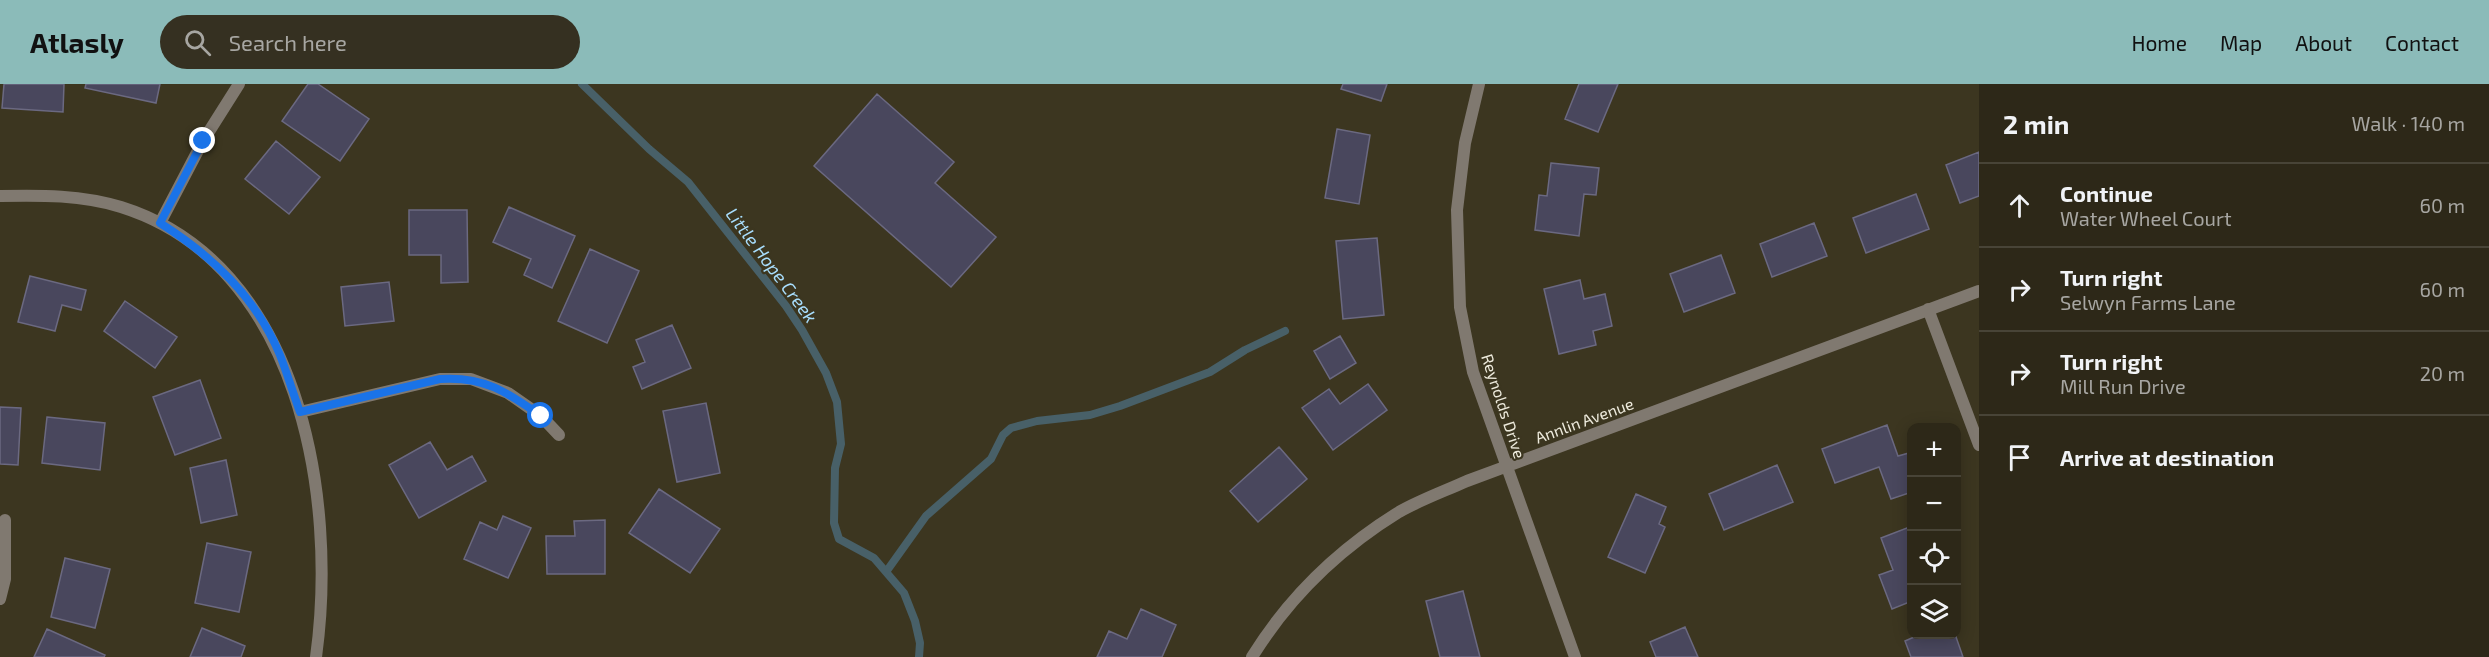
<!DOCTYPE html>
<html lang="en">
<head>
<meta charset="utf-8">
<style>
	body { margin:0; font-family:"Exo 2",sans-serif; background:#353021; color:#f1f3f6 }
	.controls { position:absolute; right:18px; bottom:18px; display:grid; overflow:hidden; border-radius:12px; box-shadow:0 3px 15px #0003 }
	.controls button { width:54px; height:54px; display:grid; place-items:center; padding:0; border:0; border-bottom:2px solid #484437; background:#2d2818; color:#f1f3f6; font:30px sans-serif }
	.stop { position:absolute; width:18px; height:18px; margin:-14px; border:4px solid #1a73e8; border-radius:50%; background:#fff }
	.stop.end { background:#1a73e8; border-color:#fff; box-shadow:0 2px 6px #0008 }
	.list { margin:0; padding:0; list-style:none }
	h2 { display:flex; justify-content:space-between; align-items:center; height:78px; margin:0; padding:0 24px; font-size:26px }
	h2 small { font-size:20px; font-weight:400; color:#a7a6a2 }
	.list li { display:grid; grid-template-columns:39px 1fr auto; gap:18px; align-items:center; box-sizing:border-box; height:84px; padding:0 24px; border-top:2px solid #484437 }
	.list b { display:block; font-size:22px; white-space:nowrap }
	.list p { margin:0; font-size:20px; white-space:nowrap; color:#a7a6a2 }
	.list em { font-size:20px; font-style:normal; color:#a7a6a2 }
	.icon { flex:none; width:33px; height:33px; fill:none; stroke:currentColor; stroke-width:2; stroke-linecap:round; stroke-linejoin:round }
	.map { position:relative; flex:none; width:1979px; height:573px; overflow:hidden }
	header { display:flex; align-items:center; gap:36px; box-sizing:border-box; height:84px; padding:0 30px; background:#8bbbb9; color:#111 }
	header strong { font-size:28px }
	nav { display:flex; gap:33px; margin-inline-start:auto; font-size:21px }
	.search { width:420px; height:54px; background:#353021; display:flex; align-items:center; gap:15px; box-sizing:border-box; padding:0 21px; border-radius:33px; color:#a7a6a2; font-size:22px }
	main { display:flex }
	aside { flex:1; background:#2d2818 }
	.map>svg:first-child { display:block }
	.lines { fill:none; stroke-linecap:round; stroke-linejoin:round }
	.stream { stroke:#486068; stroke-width:8 }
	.building { fill:#49475d; stroke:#6b6981; stroke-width:1.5 }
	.street { stroke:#807970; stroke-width:12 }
	.route { stroke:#1a73e8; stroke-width:8 }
	.labels { text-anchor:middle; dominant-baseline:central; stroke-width:4.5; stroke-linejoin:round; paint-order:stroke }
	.street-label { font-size:16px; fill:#eeebdd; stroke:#3c3620 }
	.water-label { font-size:18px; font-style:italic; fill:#a8ddfc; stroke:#3c3620 }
</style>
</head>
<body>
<header>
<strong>Atlasly</strong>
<div class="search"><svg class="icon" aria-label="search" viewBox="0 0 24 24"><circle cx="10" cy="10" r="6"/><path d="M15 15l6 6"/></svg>Search here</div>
<nav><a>Home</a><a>Map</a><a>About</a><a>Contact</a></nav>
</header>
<main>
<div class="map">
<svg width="1979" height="573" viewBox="0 0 1979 573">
	<rect width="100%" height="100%" fill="#3c3620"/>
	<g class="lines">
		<!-- stream -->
		<path class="stream" d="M582 0 649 65 688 98 786 222 802 246 826 289 837 318 841 360 835 384 834 439 839 455 874 474 904 509 915 537 920 559 919 573
			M886 488 926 432 991 375 1003 351 1011 344 1037 337 1090 331 1120 322 1210 288 1245 266 1285 247"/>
	</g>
	<!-- building -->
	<path class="building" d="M4 0H64L63 28 2 24Z
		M86 0H160L156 19 85 4Z
		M308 0H318L369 35 340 77 282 37Z
		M1343 0H1387L1381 17 1341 5Z
		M1579 0H1618L1598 48 1565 35Z
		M877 10 954 78 935 99 996 153 951 203 814 82Z
		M1337 45 1370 51 1359 120 1325 114Z
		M276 57 320 93 289 130 245 95Z
		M1979 68V112L1960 119 1946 81Z
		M1551 79 1599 84 1596 111 1584 110 1579 152 1535 146 1539 111 1547 112Z
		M1916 110 1929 145 1866 169 1853 134Z
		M509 123 575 152 552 204 524 191 531 175 493 158Z
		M409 126H467L468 198 441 199V171H409Z
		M1814 139 1827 172 1772 193 1760 160Z
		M1377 154 1384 231 1343 235 1336 157Z
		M590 165 639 187 607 259 558 237Z
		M1721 171 1735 209 1684 228 1670 190Z
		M30 192 86 206 81 226 62 221 55 247 18 238Z
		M1580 196 1584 215 1605 210 1612 242 1593 247 1596 261 1559 270 1544 205Z
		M389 198 394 237 345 242 341 203Z
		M125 217 177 253 155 284 104 247Z
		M672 241 691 284 642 305 633 283 645 278 636 256Z
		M1340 252 1356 279 1330 295 1314 267Z
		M200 296 221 354 175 371 153 313Z
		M1368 300 1387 326 1333 366 1302 324 1329 305 1340 320Z
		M706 319 720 389 677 398 663 327Z
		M0 323 21 324 18 381 0 380Z
		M47 333 105 339 100 386 42 379Z
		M1887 341 1898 372 1909 369 1912 375V408L1891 415 1879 383 1835 399 1822 365Z
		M430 358 447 386 472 372 486 397 419 434 389 381Z
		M1279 363 1307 395 1258 438 1230 407Z
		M226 376 237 431 201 439 190 384Z
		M1777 381 1793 418 1724 446 1709 410Z
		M659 405 720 445 690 489 629 449Z
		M1636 410 1666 423 1659 440 1665 443 1645 489 1608 473Z
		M503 432 531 444 508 494 464 475 480 438 497 446Z
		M605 436V490H547L546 452H575L574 437Z
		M1912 442V517L1892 525 1879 491 1893 486 1881 454Z
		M207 459 251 468 239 528 195 519Z
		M65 474 110 485 95 544 51 533Z
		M1463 507 1480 573H1440L1426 517Z
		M1141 525 1176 541 1162 573H1097L1109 547 1127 555Z
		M1685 543 1698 573H1656L1650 558Z
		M202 544 245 562 241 573H190Z
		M47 545 105 571 104 573H34Z
		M1921 550H1955L1963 573H1911L1905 557Z"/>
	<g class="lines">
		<!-- street -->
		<path class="street" d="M1479 0 1465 59 1457 126 1460 223 1473 288 1575 573
			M0 112C41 111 82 111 121 123 300 179 338 413 316 573
			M160 139 203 57 239 0
			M1928 225 1979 361
			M300 328 440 295H471L508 309 541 332 559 351
			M0 515 5 495V436
			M1252 573C1289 513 1339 465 1399 428 1420 416 1445 407 1467 397L1979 207"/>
	</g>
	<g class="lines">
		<!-- route -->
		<path class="route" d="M203 57 160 139C212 172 256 213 280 271 287 289 293 309 300 328L440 295C484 292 507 308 541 332"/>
	</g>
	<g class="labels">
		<!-- street labels -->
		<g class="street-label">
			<text transform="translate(1504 322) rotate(72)">Reynolds Drive</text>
			<text transform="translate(1584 336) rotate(-20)">Annlin Avenue</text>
		</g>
		<!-- water labels -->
		<g class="water-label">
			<text transform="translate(772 181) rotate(53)">Little Hope Creek</text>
		</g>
	</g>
</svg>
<div class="controls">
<button>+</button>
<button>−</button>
<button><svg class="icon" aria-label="locate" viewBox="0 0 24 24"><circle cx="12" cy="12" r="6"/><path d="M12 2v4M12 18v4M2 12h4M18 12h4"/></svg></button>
<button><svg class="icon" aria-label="layers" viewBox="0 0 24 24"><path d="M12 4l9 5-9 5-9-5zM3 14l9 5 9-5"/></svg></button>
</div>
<div class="stop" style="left:541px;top:332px"></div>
<div class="stop end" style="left:203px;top:57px"></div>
</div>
<aside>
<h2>2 min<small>Walk · 140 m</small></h2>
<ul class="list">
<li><svg class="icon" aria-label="ahead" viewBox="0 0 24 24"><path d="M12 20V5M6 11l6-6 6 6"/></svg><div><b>Continue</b><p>Water Wheel Court</p></div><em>60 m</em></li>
<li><svg class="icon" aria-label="right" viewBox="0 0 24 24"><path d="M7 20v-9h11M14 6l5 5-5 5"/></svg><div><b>Turn right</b><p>Selwyn Farms Lane</p></div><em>60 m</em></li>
<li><svg class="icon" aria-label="right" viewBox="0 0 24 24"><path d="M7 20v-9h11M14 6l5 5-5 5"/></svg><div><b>Turn right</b><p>Mill Run Drive</p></div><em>20 m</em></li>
<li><svg class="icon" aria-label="arrive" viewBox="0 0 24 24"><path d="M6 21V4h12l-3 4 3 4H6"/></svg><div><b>Arrive at destination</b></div></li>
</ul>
</aside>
</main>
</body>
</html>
